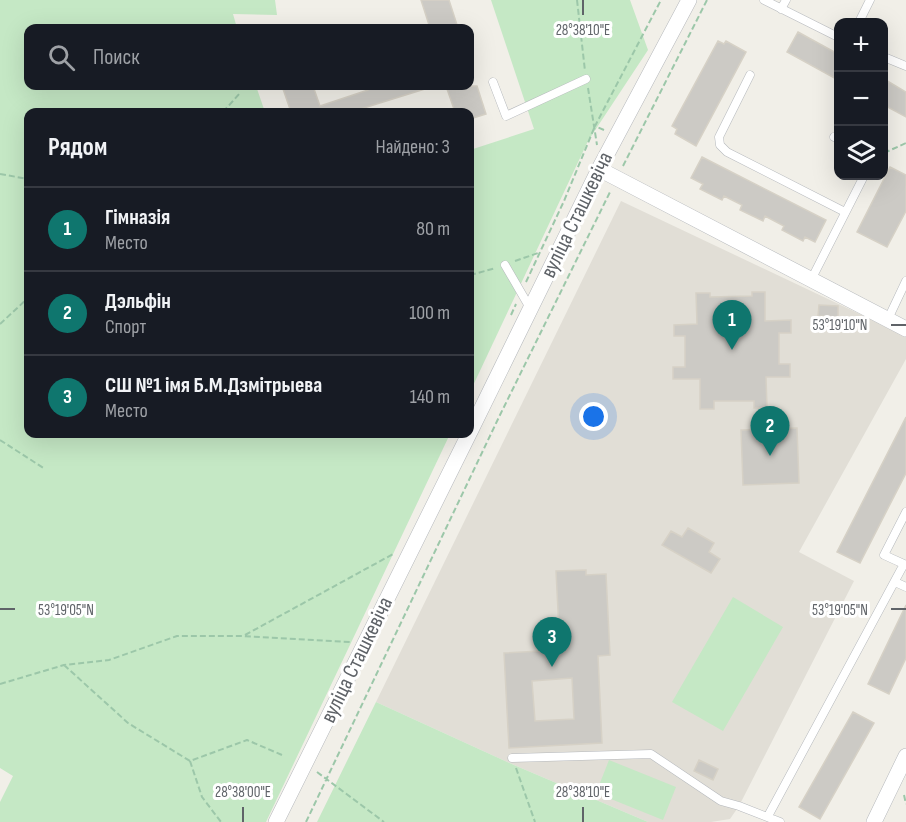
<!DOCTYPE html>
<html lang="ru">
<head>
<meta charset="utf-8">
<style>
	body { margin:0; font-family:"Sofia Sans Condensed",sans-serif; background:#242831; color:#f1f3f6 }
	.controls { position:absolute; right:18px; top:18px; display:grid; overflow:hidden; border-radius:12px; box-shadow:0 6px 24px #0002 }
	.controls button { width:54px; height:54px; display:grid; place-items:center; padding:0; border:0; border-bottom:2px solid #363941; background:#171b24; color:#f1f3f6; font:30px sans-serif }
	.you { position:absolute; left:594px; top:417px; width:21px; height:21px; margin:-15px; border:4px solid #fff; border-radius:50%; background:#1a73e8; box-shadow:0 0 0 9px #1a73e833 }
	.badge { display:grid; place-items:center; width:39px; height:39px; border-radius:50%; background:#0f766e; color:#fff; font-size:20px; font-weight:700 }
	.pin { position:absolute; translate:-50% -50px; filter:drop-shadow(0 2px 3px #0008) }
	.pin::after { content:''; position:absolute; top:32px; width:21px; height:18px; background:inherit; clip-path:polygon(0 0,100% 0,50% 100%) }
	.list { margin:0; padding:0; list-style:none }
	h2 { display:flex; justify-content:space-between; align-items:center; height:78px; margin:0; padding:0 24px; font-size:26px }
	h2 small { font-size:20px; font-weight:400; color:#9ea1a6 }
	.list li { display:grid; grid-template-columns:39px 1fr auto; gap:18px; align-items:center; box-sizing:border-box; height:84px; padding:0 24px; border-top:2px solid #363941 }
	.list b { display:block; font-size:22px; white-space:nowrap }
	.list p { margin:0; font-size:20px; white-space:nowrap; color:#9ea1a6 }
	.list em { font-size:20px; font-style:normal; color:#9ea1a6 }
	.icon { flex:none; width:33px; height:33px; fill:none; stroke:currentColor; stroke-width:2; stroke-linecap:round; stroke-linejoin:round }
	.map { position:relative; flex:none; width:906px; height:822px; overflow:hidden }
	.search { position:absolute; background:#171b24; box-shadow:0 6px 24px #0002; left:24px; top:24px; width:450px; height:66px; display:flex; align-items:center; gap:15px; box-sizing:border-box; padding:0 21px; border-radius:12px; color:#9ea1a6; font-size:22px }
	.panel { position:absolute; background:#171b24; box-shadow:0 6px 24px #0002; left:24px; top:108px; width:450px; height:330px; border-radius:12px }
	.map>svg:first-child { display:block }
	.education { fill:#e1ded6 }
	.green { fill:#c5e8c5 }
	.building { fill:#cccac5; stroke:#d6d1c6; stroke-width:1.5; fill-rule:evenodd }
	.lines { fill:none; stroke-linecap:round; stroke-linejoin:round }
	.lane-casing { stroke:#b5b8bc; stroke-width:9 }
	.street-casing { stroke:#b5b8bc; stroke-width:16 }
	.path { stroke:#9cc7a9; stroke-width:2; stroke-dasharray:6 3; stroke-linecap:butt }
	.lane { stroke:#fff; stroke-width:8 }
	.street { stroke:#fff; stroke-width:15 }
	.ticks { fill:none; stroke:#5f6368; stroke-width:2 }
	.labels { text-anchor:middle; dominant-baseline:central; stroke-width:6; stroke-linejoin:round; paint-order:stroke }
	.street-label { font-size:22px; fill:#5f6368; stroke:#fff }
	.ticks-label { font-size:15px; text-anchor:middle; fill:#5f6368; stroke:#fff; stroke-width:6; stroke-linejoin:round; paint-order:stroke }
</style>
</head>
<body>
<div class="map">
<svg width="906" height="822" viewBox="0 0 906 822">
	<rect width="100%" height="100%" fill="#f1efe8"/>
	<!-- education -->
	<path class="education" d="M621 201 906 336V359L799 552 854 581 739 806 730 819 711 822H648L514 765 376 702Z"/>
	<!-- green -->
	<path class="green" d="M0 0H275L277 15 233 14 237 28H28V86H256L265 112H28V434H450L266 822H0V802L13 776 0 768Z
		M491 0H630L648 50 588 141 470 392V150L534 129Z
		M733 597 783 627 723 731 672 702Z
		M376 702 514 765 648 822H317Z
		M609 760 676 787 663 820 596 793Z"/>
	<!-- building -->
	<path class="building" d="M421 0H449L458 28H430Z
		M798 32 838 54V80L787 52Z
		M718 41 724 44 726 41 746 52 696 146 675 134 677 129 672 126Z
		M884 79 906 92V117L884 105Z
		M282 86H313L320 106 368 90 367 86H427L428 88 351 112H291Z
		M446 86H477L486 114 470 119V112H455Z
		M702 157 826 220 815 242 805 237 803 241 782 230 784 226 765 216 763 221 740 210 742 205 724 196 722 200 700 189 703 184 691 178Z
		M890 167 906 175V211L887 247 857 232Z
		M752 292H765V321L791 320V333H779V364H790V377H766L767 408H754V401H714V409H700V379H673V367H685V336H674V325L697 324 696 293H710V297L752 296Z
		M819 305 838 306V317L818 316Z
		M906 417V473L860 563 837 552Z
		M797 428 799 483 743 485 741 430Z
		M688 528 714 543 709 552 720 559 711 573 662 545 671 531 682 537Z
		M586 570V575L606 574 610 655 598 656 602 743 509 748 504 653 560 650 556 571ZM572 678 574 719 535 721 532 681Z
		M906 605V658L889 694 868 684Z
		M853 712 874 723 820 819 799 807Z
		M699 760 718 769 713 780 694 771Z"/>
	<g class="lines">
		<!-- lane casing -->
		<g class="lane-casing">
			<path id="lane" d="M764 0 838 37
				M781 9 786 0
				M859 22 870 0
				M884 57 906 66
				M750 75 719 137 720 145 727 152 845 212
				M493 82 506 116 586 79
				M834 137 838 139
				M505 265 530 308
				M811 280 864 176
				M888 319 906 281
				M906 512 884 555 906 565
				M895 582 906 587
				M512 758 651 754 721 801 739 806 780 822
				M768 816 904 564"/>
		</g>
		<!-- street casing -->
		<g class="street-casing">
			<path id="street" d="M599 169 906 329
				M470 432 599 169 689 0
				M276 822 469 434
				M874 822 906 756"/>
		</g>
		<!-- path -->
		<path class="path" d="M577 0 585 71
			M588 88 597 145
			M223 112 240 93
			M604 130 595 126 661 0
			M884 153 906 143
			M623 166 707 0
			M0 174 28 179
			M515 261 538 253
			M470 275 496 268
			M526 282 564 201 595 126
			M511 315 516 304
			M0 324 28 298
			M0 440 45 469
			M245 635 395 553
			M64 665 128 723 190 761 247 740 282 755
			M0 684 64 665 109 660 177 636H242L350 642
			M190 761 202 797 221 822
			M516 768 535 822
			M317 772 384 822
			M904 795 906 804
			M306 822 499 417 611 190"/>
		<!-- lane -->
		<use href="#lane" class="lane"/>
		<!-- street -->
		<use href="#street" class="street"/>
	</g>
	<!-- ticks -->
	<path class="ticks" d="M583 0V15M891 325H906M0 609H15M891 609H906M243 807V822M583 807V822"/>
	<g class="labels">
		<!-- street labels -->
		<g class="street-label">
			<text transform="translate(577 215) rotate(-64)">вуліца Сташкевіча</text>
			<text transform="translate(357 660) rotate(-64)">вуліца Сташкевіча</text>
		</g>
	</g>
	<g class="ticks-label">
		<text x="583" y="35">28°38'10"E</text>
		<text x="840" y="330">53°19'10"N</text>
		<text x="66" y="615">53°19'05"N</text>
		<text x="840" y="615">53°19'05"N</text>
		<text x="243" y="797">28°38'00"E</text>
		<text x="583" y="797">28°38'10"E</text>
	</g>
</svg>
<div class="controls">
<button>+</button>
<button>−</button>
<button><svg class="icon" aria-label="layers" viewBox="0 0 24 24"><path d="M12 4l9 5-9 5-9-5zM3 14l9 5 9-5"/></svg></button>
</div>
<div class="you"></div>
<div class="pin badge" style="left:732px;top:350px">1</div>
<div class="pin badge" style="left:770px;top:456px">2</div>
<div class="pin badge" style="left:552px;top:667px">3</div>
<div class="search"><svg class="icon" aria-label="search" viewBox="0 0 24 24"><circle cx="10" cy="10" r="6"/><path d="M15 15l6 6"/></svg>Поиск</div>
<section class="panel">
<h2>Рядом<small>Найдено: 3</small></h2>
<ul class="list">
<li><span class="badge">1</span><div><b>Гімназія</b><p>Место</p></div><em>80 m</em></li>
<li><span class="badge">2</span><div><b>Дэльфін</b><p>Спорт</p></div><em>100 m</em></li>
<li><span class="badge">3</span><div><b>СШ №1 імя Б.М.Дзмітрыева</b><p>Место</p></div><em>140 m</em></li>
</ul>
</section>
</div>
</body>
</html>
